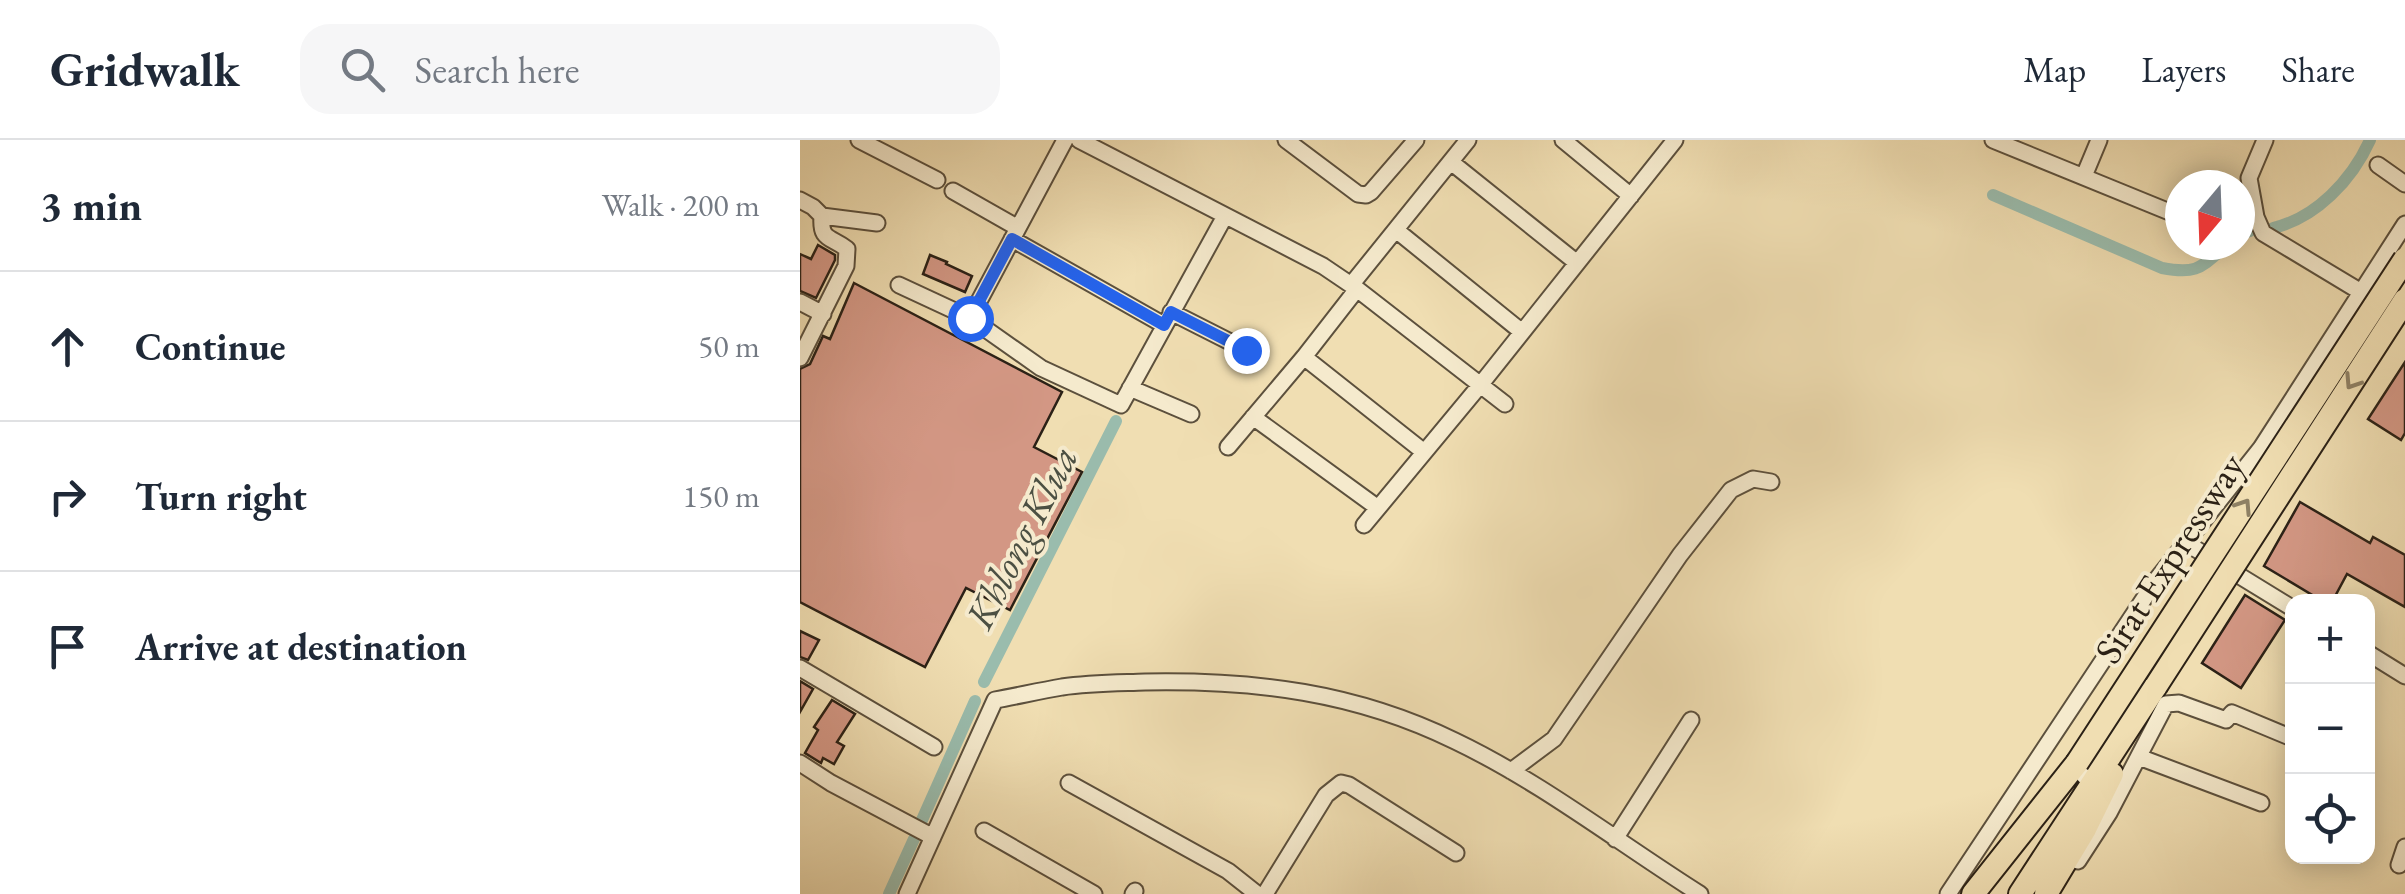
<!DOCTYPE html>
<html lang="en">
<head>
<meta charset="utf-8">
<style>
	body { margin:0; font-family:"EB Garamond",serif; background:#f6f6f7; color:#1f2937 }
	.controls { position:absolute; right:30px; bottom:30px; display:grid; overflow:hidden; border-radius:20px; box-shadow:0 5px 25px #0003 }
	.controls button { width:90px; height:90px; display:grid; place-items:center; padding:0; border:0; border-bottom:2px solid #e0e1e3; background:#fff; color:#1f2937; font:50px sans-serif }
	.compass { position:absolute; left:1365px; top:30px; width:90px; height:90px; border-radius:50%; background:#fff; box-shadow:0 5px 25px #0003; rotate:199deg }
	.stop { position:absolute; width:30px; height:30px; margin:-22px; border:8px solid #2563eb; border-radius:50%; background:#fff }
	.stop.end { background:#2563eb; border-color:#fff; box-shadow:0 2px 10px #0008 }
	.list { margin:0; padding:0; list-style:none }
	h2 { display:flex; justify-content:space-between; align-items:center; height:130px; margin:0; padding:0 40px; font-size:42px }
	h2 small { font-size:32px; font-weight:400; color:#747a83 }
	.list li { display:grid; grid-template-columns:65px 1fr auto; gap:30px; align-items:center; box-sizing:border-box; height:150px; padding:0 40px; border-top:2px solid #e0e1e3 }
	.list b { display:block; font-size:38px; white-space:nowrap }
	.list em { font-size:32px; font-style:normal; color:#747a83 }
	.icon { flex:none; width:55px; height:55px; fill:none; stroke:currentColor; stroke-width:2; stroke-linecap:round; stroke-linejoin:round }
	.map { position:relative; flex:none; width:1605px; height:754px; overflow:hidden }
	header { display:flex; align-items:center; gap:60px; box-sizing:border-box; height:140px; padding:0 50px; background:#fff; border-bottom:2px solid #e0e1e3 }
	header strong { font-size:48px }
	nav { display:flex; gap:55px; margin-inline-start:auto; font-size:35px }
	.search { width:700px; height:90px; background:#f6f6f7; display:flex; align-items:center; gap:25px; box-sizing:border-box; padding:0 35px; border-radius:30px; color:#747a83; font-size:38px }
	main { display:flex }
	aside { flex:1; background:#fff }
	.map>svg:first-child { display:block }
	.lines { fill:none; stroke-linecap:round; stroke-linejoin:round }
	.canal { stroke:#9abcad; stroke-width:12 }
	.building { fill:#d39784; stroke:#2b2116; stroke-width:2.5 }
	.minor-casing { stroke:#5c503d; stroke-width:19 }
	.highway-casing { stroke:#2b2116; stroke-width:26 }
	.minor { stroke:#f5eacd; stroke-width:15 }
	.highway { stroke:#f0deb2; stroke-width:22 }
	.highway-bridge-casing { stroke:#2b2116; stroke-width:26; stroke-linecap:butt }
	.highway-bridge { stroke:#f0deb2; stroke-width:22 }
	.oneway { stroke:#8e8064 }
	.route { stroke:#2563eb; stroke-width:12 }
	.labels { text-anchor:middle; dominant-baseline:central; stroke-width:8; stroke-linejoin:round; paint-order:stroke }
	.street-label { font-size:38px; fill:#2b2116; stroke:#f5eacd }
	.water-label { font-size:40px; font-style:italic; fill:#4c5043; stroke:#f5eacd }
</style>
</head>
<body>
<header>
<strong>Gridwalk</strong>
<div class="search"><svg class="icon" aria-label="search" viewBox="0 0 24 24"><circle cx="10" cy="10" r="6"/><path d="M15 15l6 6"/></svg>Search here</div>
<nav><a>Map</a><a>Layers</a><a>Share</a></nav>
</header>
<main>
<aside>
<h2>3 min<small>Walk · 200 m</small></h2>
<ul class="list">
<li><svg class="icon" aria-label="ahead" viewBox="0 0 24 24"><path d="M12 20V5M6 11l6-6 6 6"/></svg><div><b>Continue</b></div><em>50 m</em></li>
<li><svg class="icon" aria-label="right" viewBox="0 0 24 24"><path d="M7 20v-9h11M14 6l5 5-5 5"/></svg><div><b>Turn right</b></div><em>150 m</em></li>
<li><svg class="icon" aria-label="arrive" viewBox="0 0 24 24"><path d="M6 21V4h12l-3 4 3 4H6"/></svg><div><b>Arrive at destination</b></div></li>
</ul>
</aside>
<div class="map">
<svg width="1605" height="754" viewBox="0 0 1605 754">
	<rect width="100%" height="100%" fill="#f0deb2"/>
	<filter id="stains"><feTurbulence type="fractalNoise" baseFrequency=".002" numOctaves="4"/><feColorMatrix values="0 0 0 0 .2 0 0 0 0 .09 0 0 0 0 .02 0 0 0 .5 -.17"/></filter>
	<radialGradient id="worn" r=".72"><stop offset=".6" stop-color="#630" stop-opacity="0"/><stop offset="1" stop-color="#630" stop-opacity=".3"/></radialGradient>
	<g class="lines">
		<!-- canal -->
		<path class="canal" d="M1193 55 1362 128C1398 135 1401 127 1427 105
			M1473 88C1516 78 1552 40 1570 0
			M1440 94 1450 91
			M184 542 316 281
			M122 680 175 561
			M89 754 114 699"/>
	</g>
	<!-- building -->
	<path class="building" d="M18 105 35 115V120L16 158 0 151V114L11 119Z
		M130 115 147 122 146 124 172 136 165 152 123 134Z
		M54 143 262 252 234 307 282 332 210 470 166 448 125 527 0 462V229L10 224 23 196 30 199Z
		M1605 222V293L1601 300 1568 279Z
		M1500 362 1570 403 1573 397 1605 415V467L1547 434 1532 462H1524L1464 426Z
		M1445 455 1485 480 1441 548 1402 523Z
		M0 491 19 500 8 520 0 517Z
		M0 541 13 549 0 572Z
		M32 560 55 574 37 602 44 606 34 624 23 618 21 623 5 613 18 590 14 587Z"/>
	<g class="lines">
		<!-- minor casing -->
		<g class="minor-casing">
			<path id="minor" d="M59 0 137 40
				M279 0 523 126 557 149 705 264
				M486 0 558 54 566 55 571 52 616 0
				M763 0 831 56
				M1193 0 1372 73
				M1465 0 1449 38 1456 77 1463 93 1566 155
				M651 22 777 123
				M1578 25 1605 44
				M1284 36 1299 0
				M153 51 218 88
				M0 60 13 67 22 76C20 101 30 96 47 109L46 126 0 218
				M22 76 77 83
				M596 90 722 192
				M212 99 364 185
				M99 145 170 178 241 228 321 265 425 76
				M551 145 668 0
				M0 162 23 174
				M371 172 446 210
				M170 178 265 0
				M504 217 624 312
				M330 248 391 274
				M453 277 578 368
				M428 307 504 217 557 149
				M564 385 681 244 875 0
				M1386 403 1492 468
				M1568 513 1605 536
				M0 528 134 607
				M1339 617 1461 663
				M0 623 31 643 133 697
				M711 631 754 599 880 415 931 350 953 339 971 342
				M1284 636 1417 430
				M269 643 428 731 457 754
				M184 691 294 754
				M815 699 891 580
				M1278 721 1309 673 1366 564 1379 563 1426 580 1432 573 1492 598
				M1599 725 1605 707
				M107 754 195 560C217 556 239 551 262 547 289 543 318 543 345 542 455 540 555 552 655 601 741 642 819 703 900 754
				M333 754 335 751
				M465 754 526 655 541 643 549 645 656 713
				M1148 754 1357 439 1461 308 1605 84"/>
		</g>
		<!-- highway casing -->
		<g class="highway-casing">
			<path id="highway" d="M1173 754 1277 623
				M1220 754 1356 546
				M1246 754 1285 689 1312 634"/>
		</g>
		<!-- minor -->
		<use href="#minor" class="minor"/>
		<!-- highway -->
		<use href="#highway" class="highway"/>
		<!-- highway-bridge casing -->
		<g class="highway-bridge-casing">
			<path id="highway-bridge" d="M1356 546 1605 160
				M1277 623 1605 119"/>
		</g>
		<!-- highway-bridge -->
		<use href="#highway-bridge" class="highway-bridge"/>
	</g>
	<!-- one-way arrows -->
	<defs><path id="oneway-chevron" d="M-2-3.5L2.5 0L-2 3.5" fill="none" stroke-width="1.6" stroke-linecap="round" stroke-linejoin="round" transform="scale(2.5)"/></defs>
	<g class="oneway">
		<use href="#oneway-chevron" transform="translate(1552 242) rotate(123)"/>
		<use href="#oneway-chevron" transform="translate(1444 366) rotate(-57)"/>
	</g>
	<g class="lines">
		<!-- route -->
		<path class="route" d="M170 178 212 99 364 185 371 172 446 210"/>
	</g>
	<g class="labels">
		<!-- street labels -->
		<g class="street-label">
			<text transform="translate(1369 418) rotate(-57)">Sirat Expressway</text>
		</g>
		<!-- water labels -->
		<g class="water-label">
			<text transform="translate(221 397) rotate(-63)">Khlong Klua</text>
		</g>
	</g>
	<rect width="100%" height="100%" filter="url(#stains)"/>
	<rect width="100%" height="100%" fill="url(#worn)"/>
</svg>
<div class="controls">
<button>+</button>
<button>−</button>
<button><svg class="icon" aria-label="locate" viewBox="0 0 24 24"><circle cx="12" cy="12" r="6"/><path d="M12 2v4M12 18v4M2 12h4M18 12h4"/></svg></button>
</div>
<svg class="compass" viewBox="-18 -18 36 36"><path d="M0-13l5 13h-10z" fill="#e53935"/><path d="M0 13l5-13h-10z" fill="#747a83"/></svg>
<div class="stop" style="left:170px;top:178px"></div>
<div class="stop end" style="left:446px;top:210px"></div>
</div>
</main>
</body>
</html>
